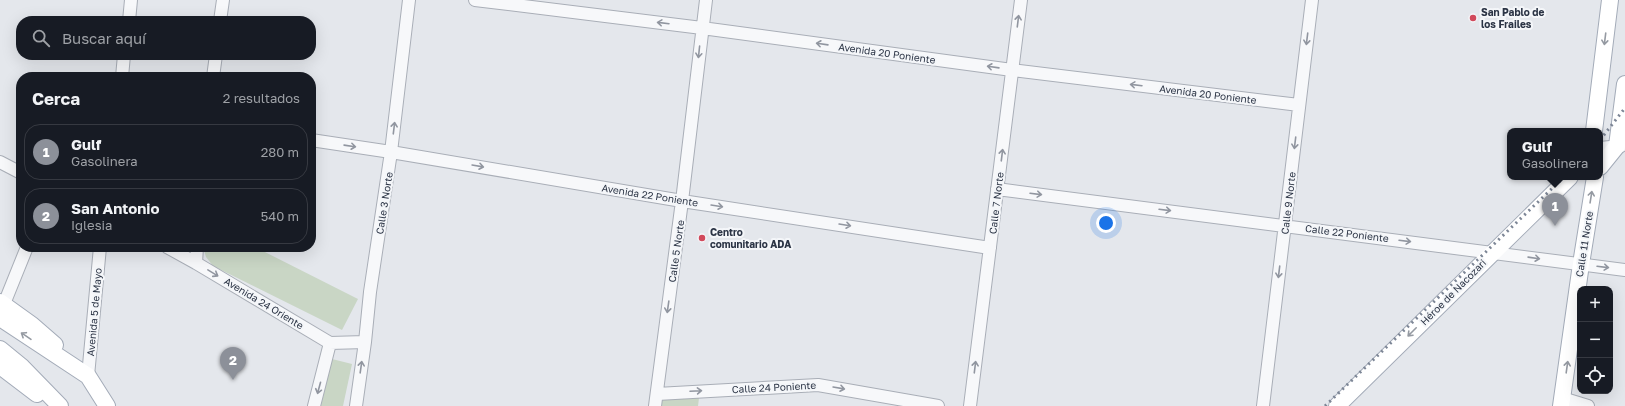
<!DOCTYPE html>
<html lang="es">
<head>
<meta charset="utf-8">
<style>
	body { margin:0; font-family:"Golos Text",sans-serif; background:#242831; color:#f1f3f6 }
	.controls { position:absolute; right:12px; bottom:12px; display:grid; overflow:hidden; border-radius:8px; box-shadow:0 4px 16px #0002 }
	.controls button { width:36px; height:36px; display:grid; place-items:center; padding:0; border:0; border-bottom:1px solid #363941; background:#171b24; color:#f1f3f6; font:20px sans-serif }
	.you { position:absolute; left:1106px; top:223px; width:14px; height:14px; margin:-10px; border:3px solid #fff; border-radius:50%; background:#1a73e8; box-shadow:0 0 0 6px #1a73e833 }
	.badge { display:grid; place-items:center; width:26px; height:26px; border-radius:50%; background:#8c9099; color:#fff; font-size:13px; font-weight:700 }
	.pin { position:absolute; translate:-50% -33px; filter:drop-shadow(0 1px 2px #0008) }
	.pin::after { content:''; position:absolute; top:21px; width:14px; height:12px; background:inherit; clip-path:polygon(0 0,100% 0,50% 100%) }
	.popup { position:absolute; left:1507px; top:128px; width:96px; height:52px; box-sizing:border-box; display:grid; place-content:center; border-radius:8px; background:#171b24; filter:drop-shadow(0 1px 3px #0005); font-size:13px; white-space:nowrap; color:#9ea1a6 }
	.popup b { font-size:15px; color:#f1f3f6 }
	.popup::after { content:''; position:absolute; left:50%; top:100%; margin-left:-8px; border:8px solid transparent; border-top-color:#171b24 }
	.list { margin:0; padding:0; list-style:none }
	h2 { display:flex; justify-content:space-between; align-items:center; height:52px; margin:0; padding:0 16px; font-size:17px }
	h2 small { font-size:13px; font-weight:400; color:#9ea1a6 }
	.list li { display:grid; grid-template-columns:26px 1fr auto; gap:12px; align-items:center; box-sizing:border-box; height:56px; margin:0 8px 8px; padding:0 8px; border:1px solid #363941; border-radius:16px }
	.list b { display:block; font-size:15px; white-space:nowrap }
	.list p { margin:0; font-size:13px; white-space:nowrap; color:#9ea1a6 }
	.list em { font-size:13px; font-style:normal; color:#9ea1a6 }
	.icon { flex:none; width:22px; height:22px; fill:none; stroke:currentColor; stroke-width:2; stroke-linecap:round; stroke-linejoin:round }
	.map { position:relative; flex:none; width:1625px; height:406px; overflow:hidden }
	.search { position:absolute; background:#171b24; box-shadow:0 4px 16px #0002; left:16px; top:16px; width:300px; height:44px; display:flex; align-items:center; gap:10px; box-sizing:border-box; padding:0 14px; border-radius:16px; color:#9ea1a6; font-size:15px }
	.panel { position:absolute; background:#171b24; box-shadow:0 4px 16px #0002; left:16px; top:72px; width:300px; height:180px; border-radius:16px }
	.map>svg:first-child { display:block }
	.park { fill:#c9d6c5 }
	.lines { fill:none; stroke-linecap:round; stroke-linejoin:round }
	.minor-casing { stroke:#a9aeb7; stroke-width:14 }
	.major-casing { stroke:#a3abb8; stroke-width:18 }
	.minor { stroke:#f7f8fa; stroke-width:12 }
	.major { stroke:#fff; stroke-width:16 }
	.rail { stroke:#7d8696; stroke-width:3; stroke-dasharray:2 4; stroke-linecap:butt }
	.oneway { stroke:#9196a0 }
	.oneway2 { stroke:#959aa2 }
	.poi-dot { fill:#d1495b; stroke:#f4f6f9; stroke-width:1.5 }
	.labels { text-anchor:middle; dominant-baseline:central; stroke-width:4; stroke-linejoin:round; paint-order:stroke }
	.poi-label { font-size:10px; font-weight:bold; fill:#2b3445; stroke:#f4f6f9; text-anchor:start }
	.street-label { font-size:10px; fill:#2b3445; stroke:#f4f6f9 }
</style>
</head>
<body>
<div class="map">
<svg width="1625" height="406" viewBox="0 0 1625 406">
	<rect width="100%" height="100%" fill="#e4e7ec"/>
	<!-- park -->
	<path class="park" d="M203 247H255L358 299 342 330 213 266 206 257Z
		M332 359 352 364 343 406H321Z
		M665 397 699 398 698 406H659V403Z"/>
	<g class="lines">
		<!-- minor casing -->
		<g class="minor-casing">
			<path id="minor" d="M475 0 702 28 1012 70 1299 105
				M129 21 131 0
				M220 21 223 0
				M122 77 124 55
				M213 77 216 55
				M311 140 391 152 682 201 990 248
				M1600 148 1621 146
				M0 162 21 173
				M997 189 1625 270
				M167 247 196 263 330 343 365 342
				M196 263 197 247
				M4 304 27 247
				M88 376 100 247
				M657 394 818 385 938 406
				M1562 398 1588 406
				M314 406 330 343
				M356 406 365 342 370 292 391 152 409 0
				M655 406 682 201 706 0
				M970 406 1021 0
				M1263 406 1312 0"/>
		</g>
		<!-- major casing -->
		<g class="major-casing">
			<path id="major" d="M1594 131 1610 0
				M1600 167 1617 146 1625 84
				M0 302 32 325 55 345
				M0 318 88 376 107 406
				M0 349 22 367 60 406
				M0 366 37 394
				M1337 406 1570 177
				M1561 406 1581 264 1595 177"/>
		</g>
		<!-- minor -->
		<use href="#minor" class="minor"/>
		<!-- major -->
		<use href="#major" class="major"/>
		<!-- rail -->
		<path class="rail" d="M1600 140 1625 108
			M1325 406 1564 177"/>
	</g>
	<!-- one-way arrows -->
	<defs><path id="oneway-shaft" d="M-6 0H5M1.5-3L5.5 0L1.5 3" fill="none" stroke-width="1.6" stroke-linecap="round" stroke-linejoin="round"/></defs>
	<g class="oneway">
		<use href="#oneway-shaft" transform="translate(1018 21) rotate(-83)"/>
		<use href="#oneway-shaft" transform="translate(663 23) rotate(-173)"/>
		<use href="#oneway-shaft" transform="translate(1307 39) rotate(97)"/>
		<use href="#oneway-shaft" transform="translate(822 44) rotate(-172)"/>
		<use href="#oneway-shaft" transform="translate(699 52) rotate(96)"/>
		<use href="#oneway-shaft" transform="translate(993 67) rotate(-172)"/>
		<use href="#oneway-shaft" transform="translate(1136 85) rotate(-173)"/>
		<use href="#oneway-shaft" transform="translate(394 128) rotate(-83)"/>
		<use href="#oneway-shaft" transform="translate(1295 143) rotate(97)"/>
		<use href="#oneway-shaft" transform="translate(350 146) rotate(8)"/>
		<use href="#oneway-shaft" transform="translate(1002 155) rotate(-83)"/>
		<use href="#oneway-shaft" transform="translate(478 166) rotate(10)"/>
		<use href="#oneway-shaft" transform="translate(1036 194) rotate(7)"/>
		<use href="#oneway-shaft" transform="translate(717 206) rotate(9)"/>
		<use href="#oneway-shaft" transform="translate(1165 210) rotate(7)"/>
		<use href="#oneway-shaft" transform="translate(845 225) rotate(9)"/>
		<use href="#oneway-shaft" transform="translate(1405 241) rotate(7)"/>
		<use href="#oneway-shaft" transform="translate(1534 258) rotate(8)"/>
		<use href="#oneway-shaft" transform="translate(1603 267) rotate(7)"/>
		<use href="#oneway-shaft" transform="translate(1279 272) rotate(97)"/>
		<use href="#oneway-shaft" transform="translate(213 273) rotate(31)"/>
		<use href="#oneway-shaft" transform="translate(668 307) rotate(98)"/>
		<use href="#oneway-shaft" transform="translate(361 367) rotate(-82)"/>
		<use href="#oneway-shaft" transform="translate(975 367) rotate(-83)"/>
		<use href="#oneway-shaft" transform="translate(319 388) rotate(105)"/>
		<use href="#oneway-shaft" transform="translate(839 388) rotate(10)"/>
		<use href="#oneway-shaft" transform="translate(696 391) rotate(-3)"/>
	</g>
	<g class="oneway2">
		<use href="#oneway-shaft" transform="translate(1605 39) rotate(97)"/>
		<use href="#oneway-shaft" transform="translate(1591 197) rotate(-81)"/>
		<use href="#oneway-shaft" transform="translate(1412 332) rotate(135)"/>
		<use href="#oneway-shaft" transform="translate(26 336) rotate(-146)"/>
		<use href="#oneway-shaft" transform="translate(1567 367) rotate(-82)"/>
	</g>
	<!-- markers -->
	<g class="poi-dot">
		<circle cx="1473" cy="18" r="4"/>
		<circle cx="702" cy="238" r="4"/>
	</g>
	<g class="labels">
		<!-- poi labels -->
		<g class="poi-label">
			<text x="1481" y="12">San Pablo de<tspan x="1481" dy="12">los Frailes</tspan></text>
			<text x="710" y="232">Centro<tspan x="710" dy="12">comunitario ADA</tspan></text>
		</g>
		<!-- street labels -->
		<g class="street-label">
			<text transform="translate(887 53) rotate(8)">Avenida 20 Poniente</text>
			<text transform="translate(1208 94) rotate(7)">Avenida 20 Poniente</text>
			<text transform="translate(650 195) rotate(9)">Avenida 22 Poniente</text>
			<text transform="translate(384 203) rotate(-81)">Calle 3 Norte</text>
			<text transform="translate(996 203) rotate(-83)">Calle 7 Norte</text>
			<text transform="translate(1288 203) rotate(-83)">Calle 9 Norte</text>
			<text transform="translate(1347 233) rotate(7)">Calle 22 Poniente</text>
			<text transform="translate(1584 244) rotate(-81)">Calle 11 Norte</text>
			<text transform="translate(676 251) rotate(-82)">Calle 5 Norte</text>
			<text transform="translate(1453 292) rotate(-45)">Héroe de Nacozari</text>
			<text transform="translate(264 303) rotate(31)">Avenida 24 Oriente</text>
			<text transform="translate(94 312) rotate(-85)">Avenida 5 de Mayo</text>
			<text transform="translate(774 387) rotate(-3)">Calle 24 Poniente</text>
		</g>
	</g>
</svg>
<div class="controls">
<button>+</button>
<button>−</button>
<button><svg class="icon" aria-label="locate" viewBox="0 0 24 24"><circle cx="12" cy="12" r="6"/><path d="M12 2v4M12 18v4M2 12h4M18 12h4"/></svg></button>
</div>
<div class="you"></div>
<div class="pin badge" style="left:1555px;top:226px">1</div>
<div class="popup"><b>Gulf</b>Gasolinera</div>
<div class="pin badge" style="left:233px;top:380px">2</div>
<div class="search"><svg class="icon" aria-label="search" viewBox="0 0 24 24"><circle cx="10" cy="10" r="6"/><path d="M15 15l6 6"/></svg>Buscar aquí</div>
<section class="panel">
<h2>Cerca<small>2 resultados</small></h2>
<ul class="list">
<li><span class="badge">1</span><div><b>Gulf</b><p>Gasolinera</p></div><em>280 m</em></li>
<li><span class="badge">2</span><div><b>San Antonio</b><p>Iglesia</p></div><em>540 m</em></li>
</ul>
</section>
</div>
</body>
</html>
